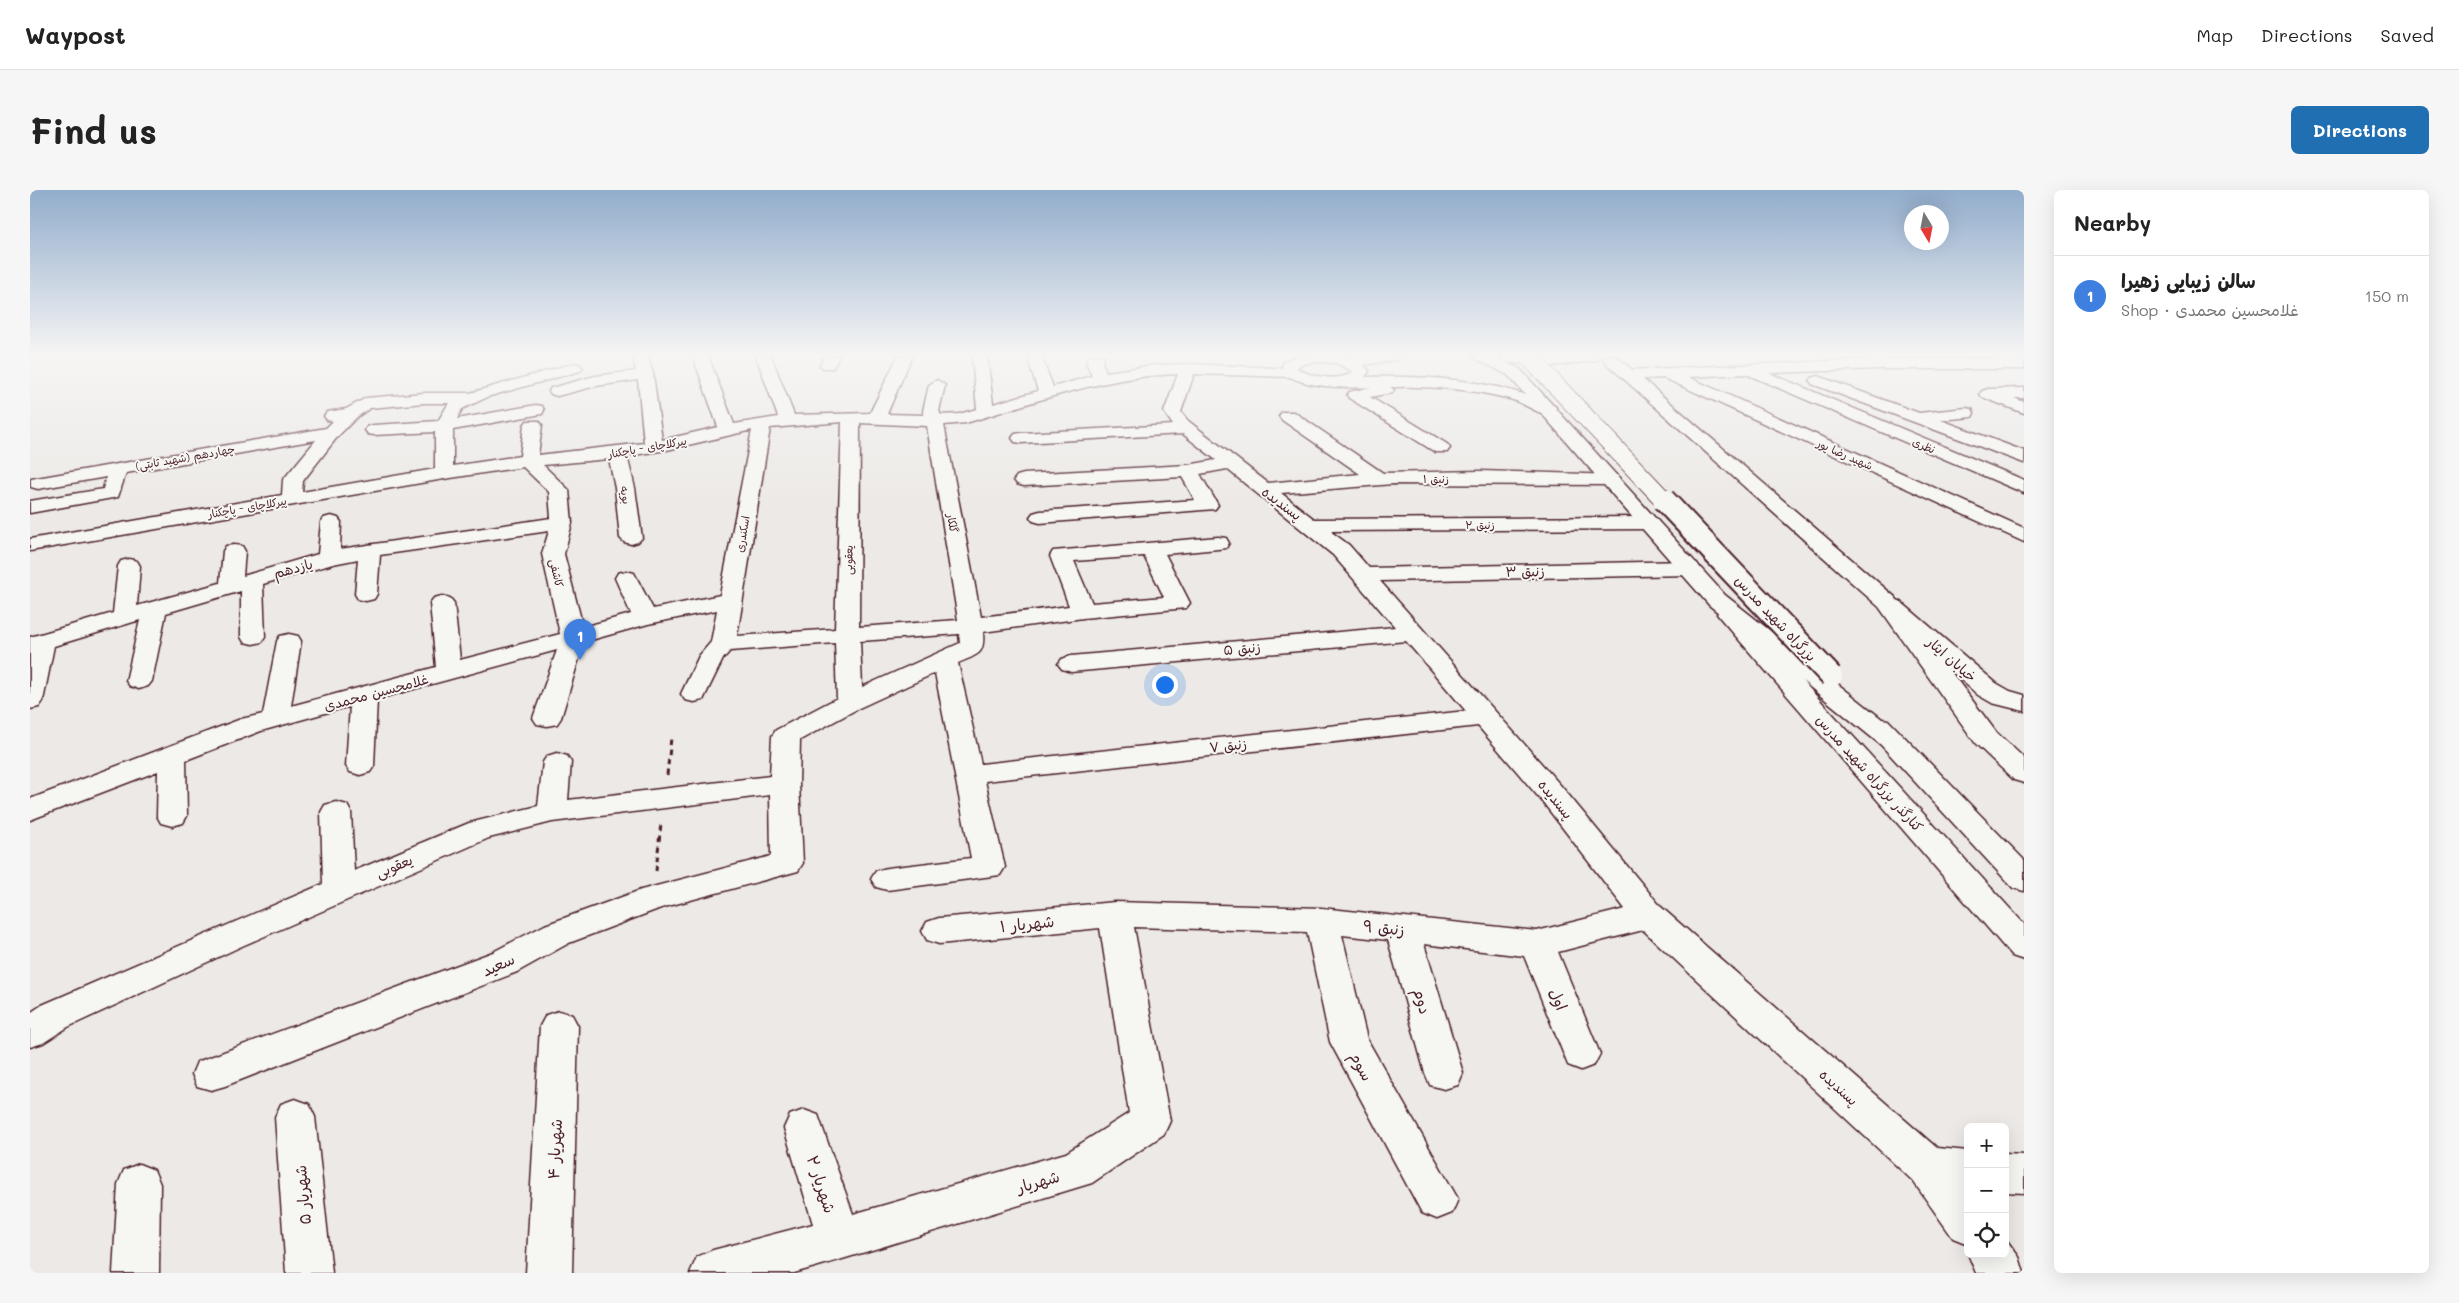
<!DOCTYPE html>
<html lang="en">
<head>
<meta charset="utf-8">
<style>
	body { margin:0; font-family:Mali,"Playpen Sans Arabic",sans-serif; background:#f6f6f6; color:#222 }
	.controls { position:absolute; right:15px; bottom:15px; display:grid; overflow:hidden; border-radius:8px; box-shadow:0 5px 20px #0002 }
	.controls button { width:45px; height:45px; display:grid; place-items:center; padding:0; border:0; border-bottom:1px solid #e0e0e0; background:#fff; color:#222; font:25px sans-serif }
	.compass { position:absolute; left:1874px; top:15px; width:45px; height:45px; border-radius:50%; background:#fff; box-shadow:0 5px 20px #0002; rotate:170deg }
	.you { position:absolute; left:1134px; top:494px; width:18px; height:18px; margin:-12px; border:4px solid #fff; border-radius:50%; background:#1a73e8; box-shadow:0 0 0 8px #1a73e833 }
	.badge { display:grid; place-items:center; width:32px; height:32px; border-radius:50%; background:#1f6fb2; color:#fff; font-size:16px; font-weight:700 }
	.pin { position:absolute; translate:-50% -41px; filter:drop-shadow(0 1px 2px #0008) }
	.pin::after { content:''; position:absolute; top:26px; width:18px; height:15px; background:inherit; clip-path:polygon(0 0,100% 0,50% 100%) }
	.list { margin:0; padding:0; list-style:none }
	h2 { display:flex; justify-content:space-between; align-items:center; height:65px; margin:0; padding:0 20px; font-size:21px }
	h2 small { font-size:16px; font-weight:400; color:#767676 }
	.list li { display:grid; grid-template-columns:32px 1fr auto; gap:15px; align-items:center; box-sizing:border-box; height:80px; padding:0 20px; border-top:1px solid #e0e0e0 }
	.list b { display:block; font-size:19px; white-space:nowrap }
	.list p { margin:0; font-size:16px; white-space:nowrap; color:#767676 }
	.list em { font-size:16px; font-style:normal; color:#767676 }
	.icon { flex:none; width:28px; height:28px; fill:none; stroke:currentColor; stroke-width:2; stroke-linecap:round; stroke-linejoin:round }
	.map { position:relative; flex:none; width:1994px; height:1083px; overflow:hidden; border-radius:8px }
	header { display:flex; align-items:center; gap:30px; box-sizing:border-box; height:70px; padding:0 25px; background:#fff; border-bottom:1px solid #e0e0e0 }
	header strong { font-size:24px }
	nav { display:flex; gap:28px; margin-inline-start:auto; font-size:18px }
	.intro { display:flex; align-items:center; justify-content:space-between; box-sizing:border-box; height:120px; padding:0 30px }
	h1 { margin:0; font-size:35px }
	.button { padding:12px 22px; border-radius:8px; background:#1f6fb2; color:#fff; font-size:18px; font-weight:700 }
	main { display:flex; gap:30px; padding:0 30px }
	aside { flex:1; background:#fff; border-radius:8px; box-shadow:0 5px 20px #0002 }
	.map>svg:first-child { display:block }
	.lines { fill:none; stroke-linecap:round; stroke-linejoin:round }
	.minor-casing { stroke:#4a1f2b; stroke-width:3 }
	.major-casing { stroke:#4a1f2b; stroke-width:3 }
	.highway-casing { stroke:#4a1f2b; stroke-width:3 }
	.path { stroke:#4a1f2b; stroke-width:3; stroke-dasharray:5.5 4.5; stroke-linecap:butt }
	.minor { fill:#f6f6f2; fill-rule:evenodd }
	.major { fill:#f6f6f2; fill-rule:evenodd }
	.highway { fill:#f6f6f2; fill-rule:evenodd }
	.highway-bridge-far1-casing { stroke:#4a1f2b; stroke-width:20; stroke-linecap:butt }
	.highway-bridge-casing { stroke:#4a1f2b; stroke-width:26; stroke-linecap:butt }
	.highway-bridge-far1 { stroke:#f6f6f2; stroke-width:18 }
	.highway-bridge { stroke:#f6f6f2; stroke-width:22 }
	.labels { text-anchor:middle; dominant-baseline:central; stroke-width:4; stroke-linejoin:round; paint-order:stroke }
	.far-street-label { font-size:11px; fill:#4a1f2b; stroke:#f6f6f2 }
	.street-label { font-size:14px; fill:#4a1f2b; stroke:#f6f6f2 }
	.near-street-label { font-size:16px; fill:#4a1f2b; stroke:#f6f6f2 }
</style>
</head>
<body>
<header>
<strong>Waypost</strong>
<nav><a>Map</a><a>Directions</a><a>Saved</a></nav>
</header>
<div class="intro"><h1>Find us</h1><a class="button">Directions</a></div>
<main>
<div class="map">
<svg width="1994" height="1083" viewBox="0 0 1994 1083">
	<rect width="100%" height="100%" fill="#ece9e6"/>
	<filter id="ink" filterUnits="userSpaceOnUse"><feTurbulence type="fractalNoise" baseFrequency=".02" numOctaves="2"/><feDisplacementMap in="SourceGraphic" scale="10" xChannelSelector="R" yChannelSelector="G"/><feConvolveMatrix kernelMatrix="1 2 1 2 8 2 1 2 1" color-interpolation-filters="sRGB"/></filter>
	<g filter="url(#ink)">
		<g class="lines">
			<!-- minor casing -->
			<g class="minor-casing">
				<path id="minor" d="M603 166H618L623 184 632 250 688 237 663 166H678L704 234 748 227 726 166H741L764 225 840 223 868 166H882L857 224 894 225 893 221 899 195 907 190 915 195 909 221 911 225 929 224 947 219 942 166H957L963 214 1008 201 998 169 1001 166H1011L1023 197 1062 186 1056 172 1059 166H1074L1072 172 1076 182 1127 175 1158 174 1268 179 1270 182 1268 185 1262 187 1164 184 1151 222 1157 230 1238 293 1330 284 1252 230 1249 226 1252 222H1264L1353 283 1450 281 1587 285 1590 289 1587 293 1580 295 1363 294 1251 303 1284 329 1619 327 1626 329 1629 333 1626 337 1619 339 1300 341 1319 355 1339 378 1659 371 1667 373 1670 378 1667 383 1659 385 1350 391 1532 597 1631 717 1907 958 1938 961V1054L1923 1048 1883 991 1613 740 1528 762 1570 864 1564 875 1551 880 1538 875 1494 766 1394 754 1433 883 1428 895 1414 899 1400 895 1395 883 1358 750 1312 745 1337 849 1428 1009 1422 1023 1407 1029 1392 1023 1300 852 1277 742 1104 737 1140 931 1134 944 1062 993 809 1070 764 1083H660L667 1067 683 1060 783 1034 754 938 760 925 774 920 788 925 823 1024 1036 963 1099 923 1070 738 909 754 897 750 892 741 897 732 909 728 1085 712 1291 718 1507 741 1595 719 1512 611 1448 536 955 591 975 677 970 685 857 700 846 697 841 689 846 681 857 678 941 668 905 483 829 518 770 550 769 594 773 673 768 681 631 718 539 753 487 782 195 896 181 900 167 896 162 884 167 872 463 762 515 735 611 700 741 666 740 605 522 632 459 648 212 756 38 837 13 853 0 857V823L12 815 293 694 291 622 295 615 306 612 317 615 321 622 324 681 439 633 508 616 513 572 517 566 527 563 537 566 541 572 538 610 740 586 742 546 746 540 807 508 805 453 700 461 693 469 673 510 664 512 655 510 651 504 669 466 681 452 687 420 618 434 554 452 531 528 527 534 517 536 507 534 503 528 527 460 347 509 344 576 340 582 330 585 320 582 316 576 320 516 231 541 156 570 157 626 153 633 142 636 131 633 127 626 128 581 0 630V609L211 529 233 524 247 451 250 446 259 444 268 446 271 451 261 516 406 477 400 413 404 408 412 406 420 408 424 413 430 470 530 444 512 364 519 341 350 365 347 404 344 409 336 411 328 409 325 404 328 369 303 374 233 394 235 447 232 452 223 454 214 452 211 447V401L136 423 122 491 118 496 109 499 100 496 96 491 110 430 24 456 13 511 9 517 0 519V447L83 423 88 376 91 371 99 369 107 371 110 376 107 416 190 393 193 361 196 356 204 355 212 356 215 361 213 386 288 364 291 332 294 328 301 326 308 328 311 332 310 359 521 328 519 302 493 277 414 289 0 361V349L252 305 253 290 286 250 96 283 88 307 0 323V311L73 299 76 287 8 299 1 297V289L296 238 303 231 297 230 294 226 297 222 316 219 336 208 394 203H440L545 173 550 175 553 178 550 181 460 206 432 219 427 229 506 215 512 216 514 220 512 224 506 225 423 240V276L490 266 494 235 497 231H509L512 235 508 265 614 253 608 190 566 196 527 206 521 204 519 201 521 198 565 186 606 181ZM1148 184 1134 222 1143 235 991 243 985 244 982 248 985 252 991 253 1153 244 1186 270 1158 275 994 284 987 286 984 290 987 294 994 296 1152 287 1165 310 1010 321 1003 323 1000 327 1003 331 1010 333 1185 319 1188 315 1170 284 1197 279 1303 365 1365 437 1041 466 1032 469 1028 474 1032 479 1041 482 1376 451 1436 521 951 574 928 473C948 464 955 465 953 442L1053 428 1156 418 1160 413 1135 364 1188 359 1196 358 1199 353 1196 348 1188 347 1023 361 1020 366 1039 416 951 427 914 235 936 233C1005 212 1075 186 1148 184ZM394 213H419L408 231 344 235 338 236 335 240 338 244 344 245 405 242V279L272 302 273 291 308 246 327 227 340 218ZM812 232 805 439 707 446 740 238ZM830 233 897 236 928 430 829 437ZM722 240 690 405 623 419 604 383 596 381 588 383 585 388 601 424 553 437 534 364 542 333 539 300 513 275 579 269 585 298 590 348 594 352 601 354 608 352 612 348 605 298 597 266 637 260ZM1114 366 1134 407 1062 413 1044 371ZM929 444 930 453 832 497 830 451Z
					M795 166H809L803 178H793L790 175Z
					M1849 169H1994V179H1849L1739 183 1994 290V303L1716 184 1658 187 1994 338V352L1634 188 1598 190 1590 185 1598 180Z
					M1788 186 1889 223 1936 218 1942 219 1944 223 1942 227 1911 230 1994 261V273L1782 194 1780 191 1782 188Z
					M1345 187 1351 189 1364 200 1362 203 1340 207 1417 254 1420 258 1417 262H1405L1319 208 1317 205 1319 202 1342 197 1337 192Z
					M1994 198V208H1984L1994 212V223L1952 207 1950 204 1952 201 1958 199Z
					M1862 409 1870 411 1966 493 1980 501 1994 505V521L1962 513 1948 505 1854 421 1850 416 1854 411Z
					M1699 417 1707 419 1994 734V770L1982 766 1691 429 1687 424 1691 419Z
					M529 821 542 825 548 836 542 1083H496L510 836 516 825Z
					M265 909 279 914 285 927 302 1083H256L245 927 251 914Z
					M1975 964 1994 965V1003L1975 1002Z
					M109 974 124 980 130 994 129 1083H83L88 994 94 980Z
					M1975 1048 1989 1067 1994 1083H1946L1938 1064H1975Z"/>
			</g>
			<!-- major casing -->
			<g class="major-casing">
				<path id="major" d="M1266 166H1373L1371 169 1334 175 1339 181 1335 187C1401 186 1464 189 1525 216L1527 220 1525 224C1511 227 1499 216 1486 211 1454 201 1421 198 1388 197 1357 195 1270 206 1251 179L1254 172ZM1285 172 1306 173 1323 182C1309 192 1280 187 1267 178L1271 174Z"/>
			</g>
			<!-- highway casing -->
			<g class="highway-casing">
				<path id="highway" d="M1443 166H1462L1472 170V166H1570L1568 169 1563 171 1522 176 1475 172 1490 179 1695 405 1852 529 1858 530 1994 670V701L1983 698 1851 555 1679 415 1478 185 1446 169Z
					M1572 166H1586L1865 407 1966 542 1994 568V593L1984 590 1946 554 1849 417 1576 173Z"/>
			</g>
			<!-- path -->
			<path class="path" d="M637 585 641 548
				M626 681 631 633"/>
			<!-- minor -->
			<use href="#minor" class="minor"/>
			<!-- major -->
			<use href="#major" class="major"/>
			<!-- highway -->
			<use href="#highway" class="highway"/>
			<!-- highway-bridge-far1 casing -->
			<g class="highway-bridge-far1-casing">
				<path id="highway-bridge-far1" d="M1498 166 1635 311"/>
			</g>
			<!-- highway-bridge casing -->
			<g class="highway-bridge-casing">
				<path id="highway-bridge" d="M1634 310 1801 486"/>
			</g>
			<!-- highway-bridge-far1 -->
			<use href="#highway-bridge-far1" class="highway-bridge-far1"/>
			<!-- highway-bridge -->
			<use href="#highway-bridge" class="highway-bridge"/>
		</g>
	</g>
	<!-- sky -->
	<linearGradient id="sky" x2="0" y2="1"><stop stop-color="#92adcc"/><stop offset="0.52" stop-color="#f6f5f4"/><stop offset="1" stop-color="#f6f5f4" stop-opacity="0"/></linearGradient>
	<rect width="1994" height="317" fill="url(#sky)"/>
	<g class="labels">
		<!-- far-street labels -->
		<g class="far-street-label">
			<text transform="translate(1894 255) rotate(23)">نظری</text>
			<text transform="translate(617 257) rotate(-10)">پیرکلاچای - پاچکنار</text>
			<text transform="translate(1815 264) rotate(24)">شهید رضا پور</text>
			<text transform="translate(155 267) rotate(-10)">چهاردهم (شهید ثابتی)</text>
			<text x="1406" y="288">زنبق ۱</text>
			<text transform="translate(596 305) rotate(81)">بویه</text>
			<text transform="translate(217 317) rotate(-10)">پیرکلاچای - پاچکنار</text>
			<text transform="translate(923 333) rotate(80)">گلکار</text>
			<text x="1450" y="334">زنبق ۲</text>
			<text transform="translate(712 344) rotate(-80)">اسکندری</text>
			<text transform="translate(818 370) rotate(-89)">یعقوبی</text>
			<text transform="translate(527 383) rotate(77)">کاشفی</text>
		</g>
		<!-- street labels -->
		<g class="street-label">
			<text transform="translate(1252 313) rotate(37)">پسندیده</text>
			<text transform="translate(263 378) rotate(-15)">یازدهم</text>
			<text transform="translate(1495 381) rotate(-1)">زنبق ۳</text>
			<text transform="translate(1746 428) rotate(47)">بزرگراه شهید مدرس</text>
			<text transform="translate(1212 458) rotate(-5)">زنبق ۵</text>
			<text transform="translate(1922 469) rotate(41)">خیابان ایثار</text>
			<text transform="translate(346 502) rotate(-15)">غلامحسین محمدی</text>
			<text transform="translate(1198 555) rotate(-6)">زنبق ۷</text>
			<text transform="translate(1840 583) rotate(48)">کنارگذر بزرگراه شهید مدرس</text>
			<text transform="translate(1526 609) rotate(51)">پسندیده</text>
			<text transform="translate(364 676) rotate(-23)">یعقوبی</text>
			<text transform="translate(1809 897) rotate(42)">پسندیده</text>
		</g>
		<!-- near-street labels -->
		<g class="near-street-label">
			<text transform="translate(997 733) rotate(-6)">شهریار ۱</text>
			<text transform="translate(1354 737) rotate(6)">زنبق ۹</text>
			<text transform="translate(468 774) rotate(-24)">سعید</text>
			<text transform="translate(1529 809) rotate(68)">اول</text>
			<text transform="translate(1393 811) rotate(74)">دوم</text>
			<text transform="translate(1332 876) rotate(61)">سوم</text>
			<text transform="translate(524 959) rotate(-87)">شهریار ۴</text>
			<text transform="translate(1008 991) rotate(-16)">شهریار</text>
			<text transform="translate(792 994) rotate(72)">شهریار ۲</text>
			<text transform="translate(272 1005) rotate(-95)">شهریار ۵</text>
		</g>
	</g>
</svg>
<div class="controls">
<button>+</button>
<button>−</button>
<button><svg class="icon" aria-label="locate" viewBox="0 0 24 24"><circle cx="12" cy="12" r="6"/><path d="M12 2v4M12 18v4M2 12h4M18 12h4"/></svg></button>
</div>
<svg class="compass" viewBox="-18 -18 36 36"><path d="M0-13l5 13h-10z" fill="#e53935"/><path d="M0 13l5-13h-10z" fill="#767676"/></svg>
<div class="you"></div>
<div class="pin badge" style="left:550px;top:470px;background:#3f7fe0">1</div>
</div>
<aside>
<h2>Nearby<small></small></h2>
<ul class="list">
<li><span class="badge" style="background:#3f7fe0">1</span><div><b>سالن زیبایی زهیرا</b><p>Shop · غلامحسین محمدی</p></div><em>150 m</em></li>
</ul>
</aside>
</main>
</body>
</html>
